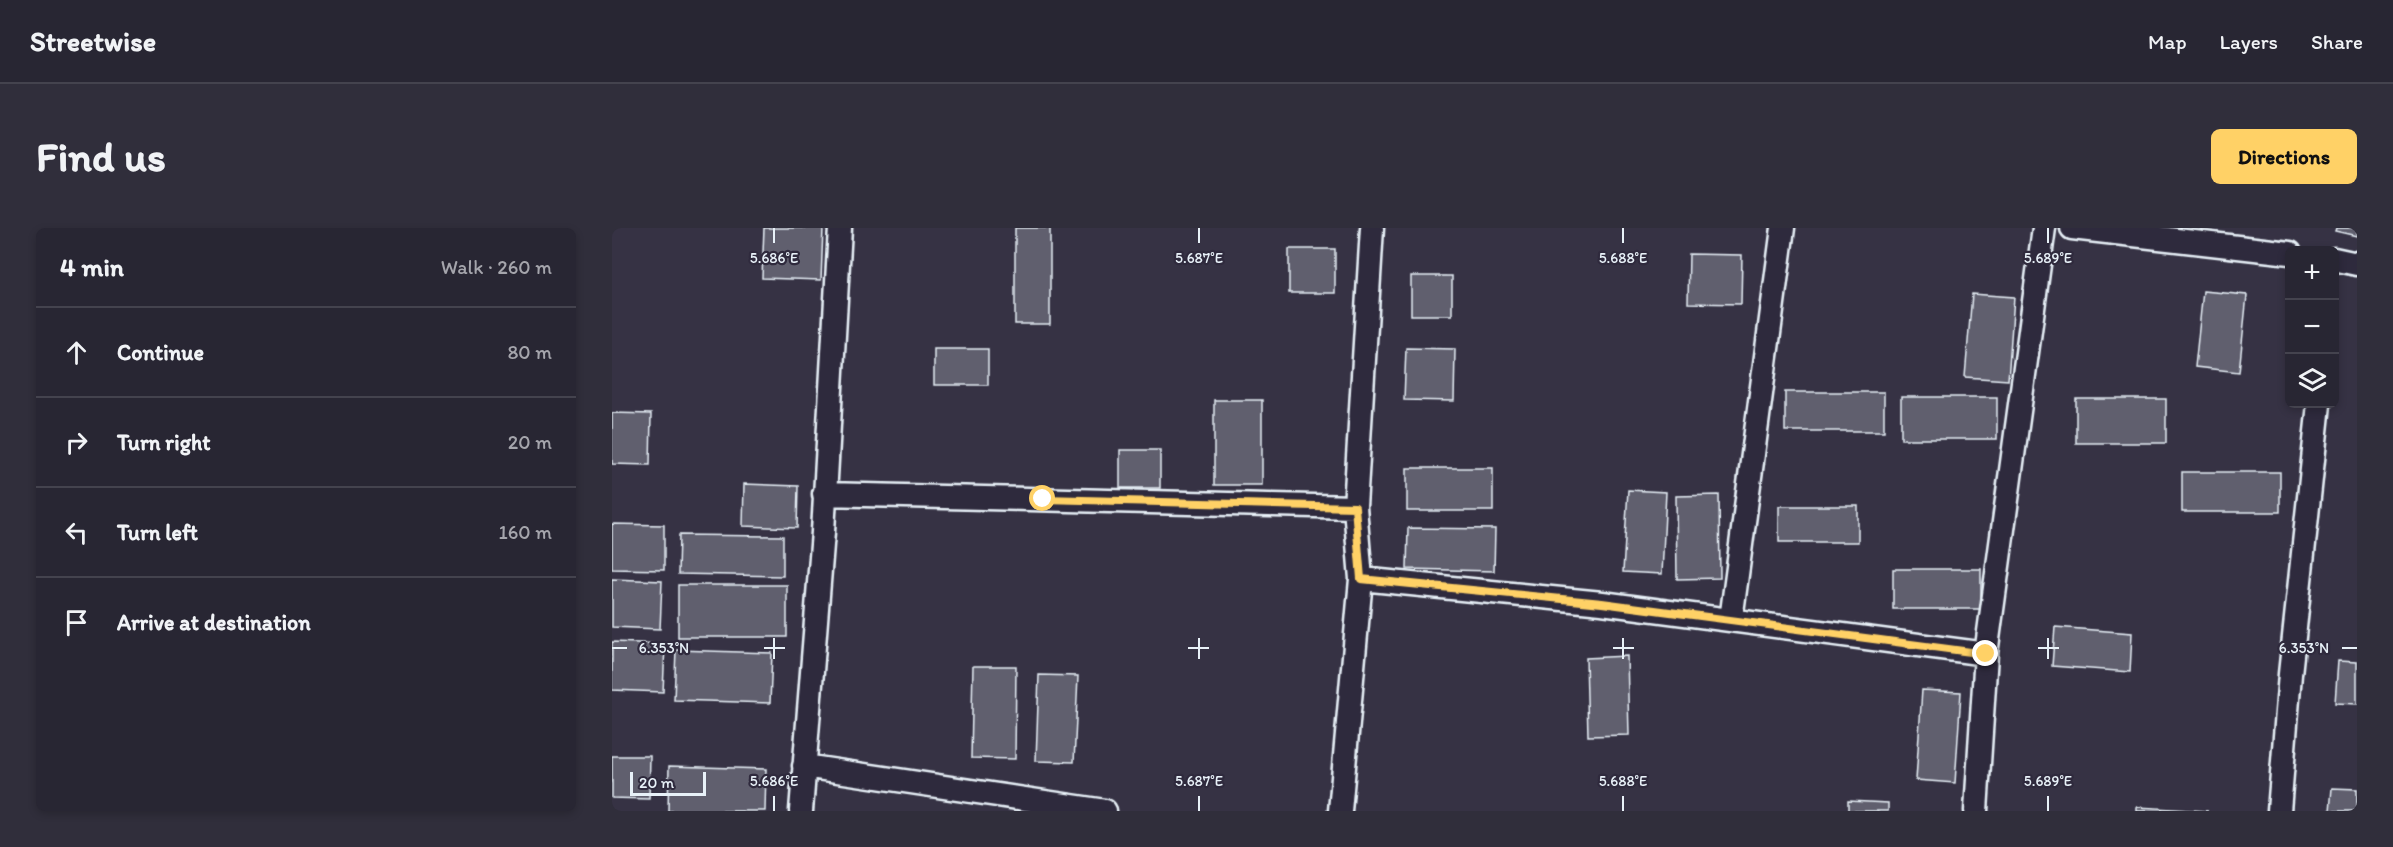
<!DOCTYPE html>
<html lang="en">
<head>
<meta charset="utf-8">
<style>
	body { margin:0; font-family:Itim,sans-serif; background:#302e3b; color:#f1f3f6 }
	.controls { position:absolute; right:18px; top:18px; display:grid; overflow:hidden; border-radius:9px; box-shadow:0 3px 9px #0003 }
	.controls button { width:54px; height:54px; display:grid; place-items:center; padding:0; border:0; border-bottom:2px solid #44434e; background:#282633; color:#f1f3f6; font:30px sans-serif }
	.scale { position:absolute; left:18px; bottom:15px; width:76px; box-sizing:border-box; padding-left:6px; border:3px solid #e8f1f8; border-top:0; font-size:16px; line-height:21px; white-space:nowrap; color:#e8f1f8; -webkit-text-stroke:4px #2f2a3d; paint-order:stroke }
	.stop { position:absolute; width:18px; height:18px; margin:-14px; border:4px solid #ffd166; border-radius:50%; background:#fff }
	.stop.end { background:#ffd166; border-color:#fff; box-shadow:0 2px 6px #0008 }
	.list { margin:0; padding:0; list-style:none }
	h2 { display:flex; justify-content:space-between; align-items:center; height:78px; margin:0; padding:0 24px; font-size:26px }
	h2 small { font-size:20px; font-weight:400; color:#a5a5ac }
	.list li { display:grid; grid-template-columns:39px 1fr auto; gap:18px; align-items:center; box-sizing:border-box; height:90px; padding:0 24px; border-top:2px solid #44434e }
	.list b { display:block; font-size:22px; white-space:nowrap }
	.list em { font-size:20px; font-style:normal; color:#a5a5ac }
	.icon { flex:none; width:33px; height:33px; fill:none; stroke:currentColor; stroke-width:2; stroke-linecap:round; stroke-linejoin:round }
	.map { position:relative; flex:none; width:1745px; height:583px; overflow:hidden; border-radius:9px }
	header { display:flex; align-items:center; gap:36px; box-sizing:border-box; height:84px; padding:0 30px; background:#282633; border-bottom:2px solid #44434e }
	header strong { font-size:28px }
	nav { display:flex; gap:33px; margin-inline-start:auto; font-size:21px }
	.intro { display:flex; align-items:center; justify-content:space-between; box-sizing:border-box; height:144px; padding:0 36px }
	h1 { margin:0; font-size:42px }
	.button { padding:15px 27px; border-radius:9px; background:#ffd166; color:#111; font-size:21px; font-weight:700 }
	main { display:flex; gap:36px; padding:0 36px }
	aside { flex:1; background:#282633; border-radius:9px; box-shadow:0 3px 9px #0003 }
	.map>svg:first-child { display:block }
	.building { fill:#605e6e; stroke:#e8f1f8; stroke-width:1.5 }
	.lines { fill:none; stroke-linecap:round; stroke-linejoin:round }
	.street-casing { stroke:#e8f1f8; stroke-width:27 }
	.street { stroke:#2f2a3d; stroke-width:22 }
	.route { stroke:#ffd166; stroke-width:8 }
	.ticks { fill:none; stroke:#e8f1f8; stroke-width:2 }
	.ticks-label { font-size:15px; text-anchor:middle; fill:#e8f1f8; stroke:#2f2a3d; stroke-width:4.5; stroke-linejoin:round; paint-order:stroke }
</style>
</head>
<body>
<header>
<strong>Streetwise</strong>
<nav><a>Map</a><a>Layers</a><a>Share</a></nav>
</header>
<div class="intro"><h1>Find us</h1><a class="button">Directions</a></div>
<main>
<aside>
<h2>4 min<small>Walk · 260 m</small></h2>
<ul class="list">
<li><svg class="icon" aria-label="ahead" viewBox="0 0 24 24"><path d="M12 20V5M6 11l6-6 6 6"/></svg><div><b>Continue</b></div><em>80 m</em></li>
<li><svg class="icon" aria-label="right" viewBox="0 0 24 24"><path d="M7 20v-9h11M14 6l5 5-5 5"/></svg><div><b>Turn right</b></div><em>20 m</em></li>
<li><svg class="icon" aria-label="left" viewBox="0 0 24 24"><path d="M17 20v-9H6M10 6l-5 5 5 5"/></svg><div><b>Turn left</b></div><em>160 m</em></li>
<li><svg class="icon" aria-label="arrive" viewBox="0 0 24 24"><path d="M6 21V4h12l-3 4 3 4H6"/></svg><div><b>Arrive at destination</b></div></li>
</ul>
</aside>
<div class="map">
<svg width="1745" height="583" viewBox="0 0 1745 583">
	<rect width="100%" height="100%" fill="#363244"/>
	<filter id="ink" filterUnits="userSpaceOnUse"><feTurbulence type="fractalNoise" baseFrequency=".0167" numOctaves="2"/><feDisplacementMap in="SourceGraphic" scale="12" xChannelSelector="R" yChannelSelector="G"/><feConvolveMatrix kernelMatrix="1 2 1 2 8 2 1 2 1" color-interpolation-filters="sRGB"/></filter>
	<g filter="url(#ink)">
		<!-- building -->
		<path class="building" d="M152 0H211L209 52 150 50Z
			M403 0H438V96H403Z
			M1724 0H1745V8L1723 3Z
			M677 21H723V65H677Z
			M1077 26 1130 27 1129 76 1076 75Z
			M799 48H840V87H799Z
			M1591 63 1635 67 1627 144 1583 139Z
			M1360 66 1402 69 1396 152 1353 149Z
			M794 120 843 121 842 173 792 172Z
			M322 121H376V157H322Z
			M1173 164H1272V203H1173Z
			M1289 169H1385V211H1289Z
			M1464 171H1554V215H1464Z
			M602 172H650V257H602Z
			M0 185 39 186 38 237 0 236Z
			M508 222H548V260H508Z
			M795 240H881V283H795Z
			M1570 244H1668V284H1570Z
			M132 256 186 258 185 300 131 298Z
			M1016 262 1054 264 1050 346 1011 344Z
			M1107 267 1108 350 1065 351 1064 268Z
			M1167 278H1246V314H1167Z
			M0 296 52 297V342L0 341Z
			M796 300 883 301 882 343 795 341Z
			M67 307 171 308V348L66 346Z
			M1281 341H1369V381H1281Z
			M0 351 50 353 48 401 0 399Z
			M66 357H175V409H66Z
			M1443 399 1520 405 1518 444 1440 438Z
			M0 414 53 416 51 464 0 462Z
			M64 422 160 425 158 475 62 472Z
			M1015 428 1017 507 976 508 974 430Z
			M1726 433 1745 434V476L1723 475Z
			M361 438H404L403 531 359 530Z
			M427 447 466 448 462 534 424 533Z
			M1310 462 1349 464 1343 555 1304 552Z
			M0 528H38L37 571 0 570Z
			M57 538 154 541 153 583H56Z
			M1720 560 1745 561V583H1718Z
			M1236 573 1276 575V583H1236Z
			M1525 579 1596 583H1525Z"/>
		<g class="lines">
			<!-- street casing -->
			<g class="street-casing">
				<path id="street" d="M1460 0 1678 25
					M1722 31 1745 36
					M212 266 743 279
					M749 351 990 375 1374 426
					M1119 392 1171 0
					M192 538 493 583
					M189 583 211 304 228 0
					M728 583 749 351 743 279 760 0
					M1364 583 1374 426 1432 0
					M1667 583 1678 446 1707 176"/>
			</g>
			<!-- street -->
			<use href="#street" class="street"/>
		</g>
	</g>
	<g class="lines" filter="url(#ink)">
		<!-- route -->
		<path class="route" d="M431 271 743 279 749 351 990 375 1374 426"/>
	</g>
	<!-- ticks -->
	<path class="ticks" d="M162 0V15M587 0V15M1011 0V15M1436 0V15M162 410V431M587 410V431M1011 410V431M1436 410V431M0 420H15M152 420H173M576 420H597M1001 420H1022M1426 420H1447M1730 420H1745M162 568V583M587 568V583M1011 568V583M1436 568V583"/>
	<g class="ticks-label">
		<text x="162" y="35">5.686°E</text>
		<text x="587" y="35">5.687°E</text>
		<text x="1011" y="35">5.688°E</text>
		<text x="1436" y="35">5.689°E</text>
		<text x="52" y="425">6.353°N</text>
		<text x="1692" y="425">6.353°N</text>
		<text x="162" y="558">5.686°E</text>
		<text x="587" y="558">5.687°E</text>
		<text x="1011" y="558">5.688°E</text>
		<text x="1436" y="558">5.689°E</text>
	</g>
</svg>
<div class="controls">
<button>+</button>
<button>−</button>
<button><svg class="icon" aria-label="layers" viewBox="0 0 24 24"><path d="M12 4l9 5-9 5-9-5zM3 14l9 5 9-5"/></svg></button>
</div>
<div class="scale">20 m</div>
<div class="stop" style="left:431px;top:271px"></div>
<div class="stop end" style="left:1374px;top:426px"></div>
</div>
</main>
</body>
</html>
